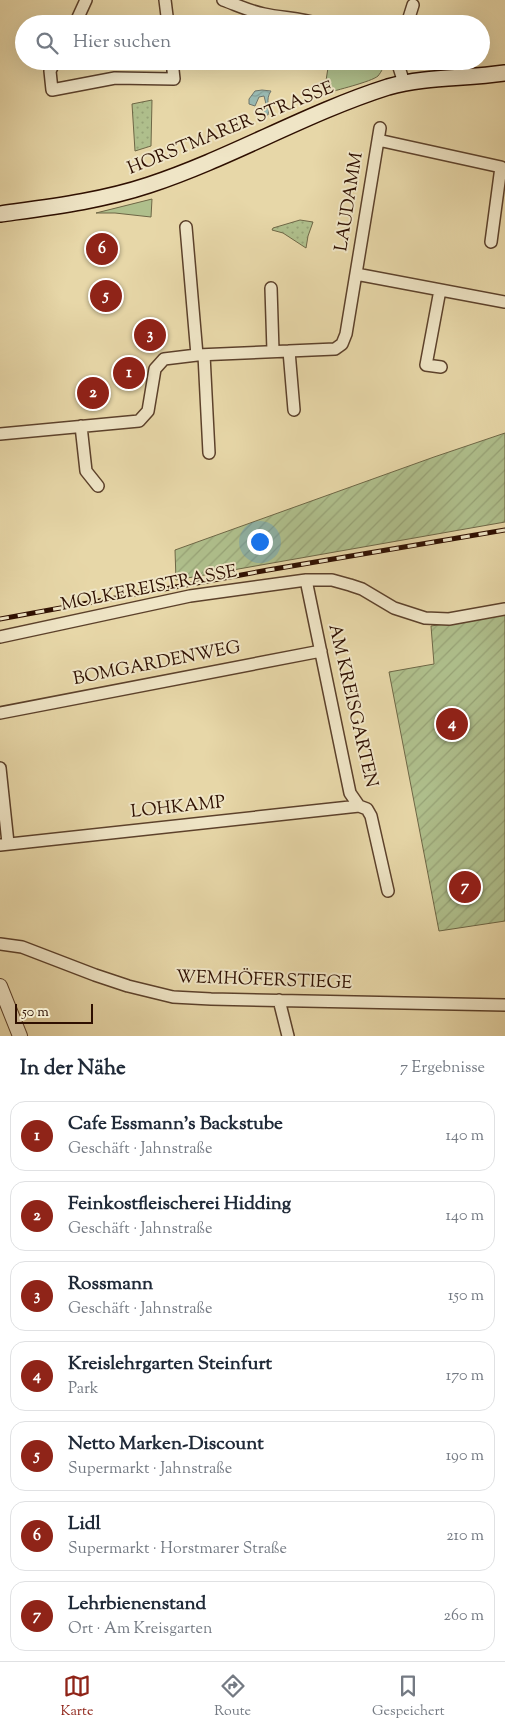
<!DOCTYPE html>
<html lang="de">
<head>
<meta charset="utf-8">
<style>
	body { margin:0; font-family:"Sorts Mill Goudy",serif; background:#f2f2f3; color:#1f2937 }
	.scale { position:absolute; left:15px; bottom:12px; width:78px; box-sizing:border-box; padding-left:5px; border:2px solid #2e0f01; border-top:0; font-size:14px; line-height:18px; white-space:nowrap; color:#2e0f01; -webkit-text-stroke:4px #efe5c6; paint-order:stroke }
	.you { position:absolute; left:259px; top:541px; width:18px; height:18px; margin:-12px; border:4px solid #fff; border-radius:50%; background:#1a73e8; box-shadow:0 0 0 8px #1a73e833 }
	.badge { display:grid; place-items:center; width:32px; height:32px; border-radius:50%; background:#8f2418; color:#fff; font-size:16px; font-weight:700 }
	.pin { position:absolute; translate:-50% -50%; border:2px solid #fff; box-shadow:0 1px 5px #0006 }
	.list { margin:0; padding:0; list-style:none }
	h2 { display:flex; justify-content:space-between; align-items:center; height:65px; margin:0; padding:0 20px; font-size:21px }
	h2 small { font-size:16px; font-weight:400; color:#747a83 }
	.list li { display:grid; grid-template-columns:32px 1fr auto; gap:15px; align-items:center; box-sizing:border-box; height:70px; margin:0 10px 10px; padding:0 10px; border:1px solid #e0e1e3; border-radius:15px }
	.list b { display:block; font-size:19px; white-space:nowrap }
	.list p { margin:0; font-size:16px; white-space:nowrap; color:#747a83 }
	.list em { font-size:16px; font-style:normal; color:#747a83 }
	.icon { flex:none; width:28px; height:28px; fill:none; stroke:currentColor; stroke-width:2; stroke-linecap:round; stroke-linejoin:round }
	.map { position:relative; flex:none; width:505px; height:1036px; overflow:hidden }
	.search { position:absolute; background:#fff; box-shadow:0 5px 20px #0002; left:15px; right:15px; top:15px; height:55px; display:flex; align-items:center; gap:12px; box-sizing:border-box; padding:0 18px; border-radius:28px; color:#747a83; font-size:19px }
	.sheet { height:625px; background:#fff }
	nav { display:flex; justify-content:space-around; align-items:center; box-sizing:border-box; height:70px; border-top:1px solid #e0e1e3; background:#fff; font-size:14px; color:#747a83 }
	nav a { display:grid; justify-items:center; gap:2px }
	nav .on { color:#8f2418 }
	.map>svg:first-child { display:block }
	.grass { fill:#afbf8c; stroke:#6e6746 }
	.park { fill:url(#park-dots); stroke:#6e6746 }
	.garden { fill:url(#garden-furrows); stroke:#6e6746 }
	.water { fill:url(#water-waves); stroke:#6e746a }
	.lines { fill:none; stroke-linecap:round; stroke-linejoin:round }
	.minor-casing { stroke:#5c412b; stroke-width:14 }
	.tertiary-casing { stroke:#5c412b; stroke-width:16 }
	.secondary-casing { stroke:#2e0f01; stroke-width:18 }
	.minor { stroke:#efe5c6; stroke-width:11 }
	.tertiary { stroke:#efe5c6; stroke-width:14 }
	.secondary { stroke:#efe5c6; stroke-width:15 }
	.rail-casing { stroke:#2e0f01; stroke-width:5 }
	.rail { stroke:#efe5c6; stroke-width:3; stroke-dasharray:9; stroke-linecap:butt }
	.labels { text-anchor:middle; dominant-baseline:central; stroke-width:4; stroke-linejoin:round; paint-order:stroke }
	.street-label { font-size:18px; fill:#2e0f01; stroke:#efe5c6 }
</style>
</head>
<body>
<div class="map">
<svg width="505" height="1036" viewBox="0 0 505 1036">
	<defs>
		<pattern id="park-dots" width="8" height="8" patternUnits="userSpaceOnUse" patternTransform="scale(1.25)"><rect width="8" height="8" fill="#afbf8c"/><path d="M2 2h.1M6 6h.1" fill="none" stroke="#97a377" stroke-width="1.8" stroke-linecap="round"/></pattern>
		<pattern id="garden-furrows" width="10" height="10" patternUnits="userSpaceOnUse" patternTransform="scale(1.25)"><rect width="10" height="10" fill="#afbf8c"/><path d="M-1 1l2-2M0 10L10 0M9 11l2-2" fill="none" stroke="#97a377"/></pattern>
		<pattern id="water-waves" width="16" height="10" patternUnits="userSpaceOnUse" patternTransform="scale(1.25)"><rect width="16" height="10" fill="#98b8b0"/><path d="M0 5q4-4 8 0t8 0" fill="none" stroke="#839d96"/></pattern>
	</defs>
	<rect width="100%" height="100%" fill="#e7d7a8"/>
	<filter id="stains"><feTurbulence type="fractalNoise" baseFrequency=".004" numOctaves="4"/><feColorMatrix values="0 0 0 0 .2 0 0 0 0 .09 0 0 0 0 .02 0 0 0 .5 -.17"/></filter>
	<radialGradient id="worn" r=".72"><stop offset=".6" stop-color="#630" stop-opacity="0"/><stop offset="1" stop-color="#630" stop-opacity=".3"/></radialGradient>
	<!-- grass -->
	<path class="grass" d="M329 61H383C384 67 382 71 378 76 371 82 336 90 324 94Z
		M152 199 151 217 115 213H96Z"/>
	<!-- park -->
	<path class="park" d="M152 100 151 146 135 151 132 104Z
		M300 220 313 222 308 236 306 248 283 233 272 230 273 228Z"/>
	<!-- garden -->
	<path class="garden" d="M505 433V522L176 580 175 550 434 457Z
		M505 615V921L439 931 389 672 434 664 431 626Z"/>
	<!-- water -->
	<path class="water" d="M262 90 271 91C265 100 270 106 268 115H266L261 111V106L265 108H267L264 96 259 97 255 106 249 104V99L255 91Z"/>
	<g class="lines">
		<!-- minor casing -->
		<g class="minor-casing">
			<path id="minor" d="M165 0 168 24
				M223 0C237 5 249 11 264 14 282 18 301 18 319 24
				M75 24 86 0
				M407 24 413 5
				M55 61 50 71 52 90 115 78 174 79 172 61
				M397 61 404 83
				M378 140 501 167 491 242
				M186 227 197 355
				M356 274 505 302
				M271 288 273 351
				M440 290 426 365 441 367
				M289 351 294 410
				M204 355 209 453
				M81 426 86 471 98 486
				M0 434 139 421 148 411 155 369 164 359 197 355 335 349 342 344 346 334 380 128
				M306 580 350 793 359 806 367 809 371 816 388 891
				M0 637 190 596 306 580H332L350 585 362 589 394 608 425 618 449 619 505 609
				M0 713 321 651
				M0 768 8 843
				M0 845 359 806
				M0 944 22 947 95 975 128 986 173 997 211 999 505 1005
				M279 1000 288 1036"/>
		</g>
		<!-- tertiary casing -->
		<g class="tertiary-casing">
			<path id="tertiary" d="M0 986 20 1036"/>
		</g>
		<!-- secondary casing -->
		<g class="secondary-casing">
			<path id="secondary" d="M0 214C50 207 101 201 149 185 231 158 306 113 388 87 426 76 466 79 505 73"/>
		</g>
		<!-- minor -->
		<use href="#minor" class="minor"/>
		<!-- tertiary -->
		<use href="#tertiary" class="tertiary"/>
		<!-- secondary -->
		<use href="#secondary" class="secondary"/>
		<!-- rail casing -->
		<g class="rail-casing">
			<path id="rail" d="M0 619 268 570 505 530"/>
		</g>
		<!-- rail -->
		<use href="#rail" class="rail"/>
	</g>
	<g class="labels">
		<!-- street labels -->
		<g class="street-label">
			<text transform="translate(231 129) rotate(-22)">HORSTMARER STRASSE</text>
			<text transform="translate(350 202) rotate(-81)">LAUDAMM</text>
			<text transform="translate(149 589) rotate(-11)">MOLKEREISTRASSE</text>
			<text transform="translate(157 664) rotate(-11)">BOMGARDENWEG</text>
			<text transform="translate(352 706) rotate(77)">AM KREISGARTEN</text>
			<text transform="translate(178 808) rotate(-6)">LOHKAMP</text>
			<text transform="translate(264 981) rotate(2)">WEMHÖFERSTIEGE</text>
		</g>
	</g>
	<rect width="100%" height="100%" filter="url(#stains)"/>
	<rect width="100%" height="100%" fill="url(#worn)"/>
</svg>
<div class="scale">50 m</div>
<div class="you"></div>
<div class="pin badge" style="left:129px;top:373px">1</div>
<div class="pin badge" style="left:93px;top:393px">2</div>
<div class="pin badge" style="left:150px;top:335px">3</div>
<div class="pin badge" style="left:452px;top:724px">4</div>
<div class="pin badge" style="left:106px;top:296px">5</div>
<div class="pin badge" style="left:102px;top:249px">6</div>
<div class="pin badge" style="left:465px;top:887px">7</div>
<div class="search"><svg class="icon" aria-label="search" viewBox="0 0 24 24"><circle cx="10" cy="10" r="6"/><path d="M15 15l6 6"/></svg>Hier suchen</div>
</div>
<section class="sheet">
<h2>In der Nähe<small>7 Ergebnisse</small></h2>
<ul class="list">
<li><span class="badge">1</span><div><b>Cafe Essmann's Backstube</b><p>Geschäft · Jahnstraße</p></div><em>140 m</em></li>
<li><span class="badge">2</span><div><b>Feinkostfleischerei Hidding</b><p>Geschäft · Jahnstraße</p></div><em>140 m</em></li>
<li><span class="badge">3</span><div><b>Rossmann</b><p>Geschäft · Jahnstraße</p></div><em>150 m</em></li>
<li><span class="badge">4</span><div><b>Kreislehrgarten Steinfurt</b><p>Park</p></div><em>170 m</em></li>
<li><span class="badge">5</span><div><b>Netto Marken-Discount</b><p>Supermarkt · Jahnstraße</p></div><em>190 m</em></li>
<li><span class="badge">6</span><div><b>Lidl</b><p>Supermarkt · Horstmarer Straße</p></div><em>210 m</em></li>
<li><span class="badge">7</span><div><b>Lehrbienenstand</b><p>Ort · Am Kreisgarten</p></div><em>260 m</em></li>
</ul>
</section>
<nav>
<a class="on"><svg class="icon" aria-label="map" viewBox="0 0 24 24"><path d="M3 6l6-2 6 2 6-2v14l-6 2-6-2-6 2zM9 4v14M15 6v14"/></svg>Karte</a>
<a><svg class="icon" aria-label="directions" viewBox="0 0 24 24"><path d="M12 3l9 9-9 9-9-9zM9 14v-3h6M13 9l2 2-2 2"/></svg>Route</a>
<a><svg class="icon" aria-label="saved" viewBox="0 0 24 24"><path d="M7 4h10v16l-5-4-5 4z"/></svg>Gespeichert</a>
</nav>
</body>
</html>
